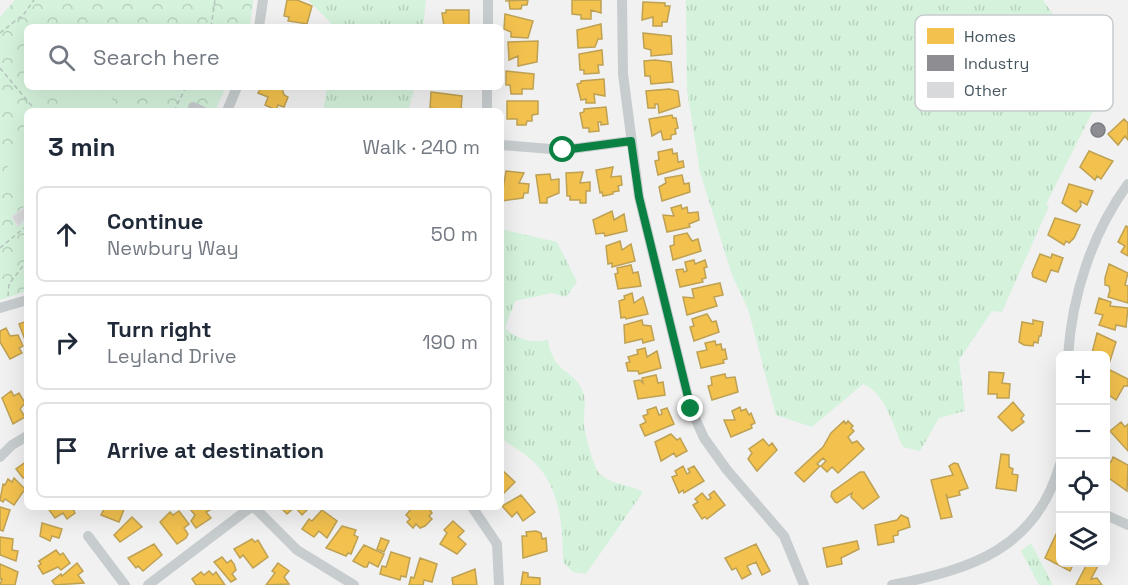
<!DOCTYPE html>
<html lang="en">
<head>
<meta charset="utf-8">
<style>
	body { margin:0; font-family:"Space Grotesk",sans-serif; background:#f6f6f7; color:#1f2937 }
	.controls { position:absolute; right:18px; bottom:18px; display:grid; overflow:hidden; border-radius:9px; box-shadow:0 6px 24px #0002 }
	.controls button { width:54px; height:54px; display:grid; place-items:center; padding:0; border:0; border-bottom:2px solid #e0e1e3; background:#fff; color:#1f2937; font:30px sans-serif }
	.stop { position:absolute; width:18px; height:18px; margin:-14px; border:4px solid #0b8043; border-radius:50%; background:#fff }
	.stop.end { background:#0b8043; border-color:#fff; box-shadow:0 2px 6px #0008 }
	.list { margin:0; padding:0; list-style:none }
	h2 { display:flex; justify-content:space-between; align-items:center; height:78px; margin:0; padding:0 24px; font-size:26px }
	h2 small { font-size:20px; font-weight:400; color:#747a83 }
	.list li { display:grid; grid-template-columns:39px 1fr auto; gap:18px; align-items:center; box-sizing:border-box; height:96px; margin:0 12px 12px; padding:0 12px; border:2px solid #e0e1e3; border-radius:9px }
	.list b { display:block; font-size:22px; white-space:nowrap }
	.list p { margin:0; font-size:20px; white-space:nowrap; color:#747a83 }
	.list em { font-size:20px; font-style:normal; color:#747a83 }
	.icon { flex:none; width:33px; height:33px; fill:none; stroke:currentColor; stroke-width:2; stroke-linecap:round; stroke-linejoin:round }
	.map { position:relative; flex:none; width:1128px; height:585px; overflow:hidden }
	.search { position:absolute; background:#fff; box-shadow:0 6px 24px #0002; left:24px; top:24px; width:480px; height:66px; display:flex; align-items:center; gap:15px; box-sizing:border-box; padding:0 21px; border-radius:9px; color:#747a83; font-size:22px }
	.panel { position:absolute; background:#fff; box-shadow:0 6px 24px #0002; left:24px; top:108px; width:480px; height:402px; border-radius:9px }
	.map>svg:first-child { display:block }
	.grass { fill:url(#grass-tufts) }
	.forest { fill:url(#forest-crowns) }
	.garden { fill:#d4f2dc }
	.homes { fill:#f2c14e; stroke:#bea153; stroke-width:1.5 }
	.industry { fill:#8d8d92; stroke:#787c83; stroke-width:1.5 }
	.building { fill:#d7d9da; stroke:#e2e3e4; stroke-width:1.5 }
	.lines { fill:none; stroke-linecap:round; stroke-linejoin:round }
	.path { stroke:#b6c5bf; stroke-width:1.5; stroke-dasharray:4.5 3; stroke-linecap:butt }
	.minor { stroke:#c7ccce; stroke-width:10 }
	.route { stroke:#0b8043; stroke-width:8 }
	.key { fill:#fff; stroke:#c8cccf; stroke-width:1.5 }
	.key-label { font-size:16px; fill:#46565f }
</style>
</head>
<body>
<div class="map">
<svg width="1128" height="585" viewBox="0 0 1128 585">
	<defs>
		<pattern id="grass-tufts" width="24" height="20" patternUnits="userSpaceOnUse" patternTransform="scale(1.5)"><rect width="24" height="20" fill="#d4f2dc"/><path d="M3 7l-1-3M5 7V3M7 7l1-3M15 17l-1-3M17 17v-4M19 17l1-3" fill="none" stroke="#b7d2bf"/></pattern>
		<pattern id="forest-crowns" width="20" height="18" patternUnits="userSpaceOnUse" patternTransform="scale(1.5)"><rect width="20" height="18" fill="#d4f2dc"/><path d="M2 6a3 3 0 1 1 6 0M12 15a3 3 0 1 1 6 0" fill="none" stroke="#b7d2bf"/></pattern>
	</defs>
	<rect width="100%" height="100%" fill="#f1f1f1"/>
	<!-- grass -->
	<path class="grass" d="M308 0H426L423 27H331L330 22Z
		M686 0H1043L1104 88 1096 90 1054 38 1047 42C1055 69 1087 83 1093 111L1046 204 1049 206 1002 312 992 311 959 360 965 411 939 418 920 451 903 447C893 427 886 393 863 384L812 427 776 415 748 309 732 275 700 172 687 90Z
		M327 87H415L408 111H323Z
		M501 229 557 242 577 282 566 297 552 293 515 301 505 328C516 339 533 344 548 340 553 375 575 369 583 392 587 403 583 413 584 424 584 431 594 467 598 472 610 486 631 484 643 492L586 574 573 572 563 562C563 525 560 482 528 457 519 449 509 446 501 437Z
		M1031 543 1053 585H1039L1021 551Z"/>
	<!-- forest -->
	<path class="forest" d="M15 0H253L250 27H27V87H226L215 111H27V291L0 300V17Z"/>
	<!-- garden -->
	<path class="garden" d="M86 91 111 97 121 111H60L69 99Z
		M27 142V192C0 178 2 157 27 142Z"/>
	<!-- homes -->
	<path class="homes" d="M287 0H297L312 6 307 24 288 21 289 17 284 16Z
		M528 0 527 5H522L521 9H510L509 1H505Z
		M572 0H601V13L591 10V19H581V15L572 14Z
		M643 2 665 3V6H670L667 22H662V26H653V17L642 20Z
		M446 10H469V27H444L442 13H446Z
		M505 14 533 21 528 38 511 37V32L504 29Z
		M601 24 602 39H598L595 47 578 48 577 30Z
		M643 33 671 36 672 54 651 56V50L644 48Z
		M538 41 537 62 518 66V56L509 60 508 42Z
		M602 50 603 65H598L599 73 584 74V70H580L579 54Z
		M655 60 671 62 673 82 651 84 650 76H645L644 61Z
		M506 71 534 74 533 89H522V94H511L510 85H506Z
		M604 79 605 96 594 94 595 103H586V99L581 100 577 84 581 83V81Z
		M261 87H282L284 95 288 97 284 107 278 105 276 110 265 105 268 97 258 93Z
		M669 89 678 91 680 106 659 113 658 104H655V108H648L646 91Z
		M431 92 462 96 461 111H437V109L430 108Z
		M507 101H538V114L532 115V121H527L526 125H517V119H507Z
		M606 107 608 124 601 125V122H598L599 131 589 132V128H583L580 113 584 112V109Z
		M672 115 673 118H676L678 128 675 129 676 134 671 135V139L663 140 661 131 652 136 649 119Z
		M1124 119 1128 123V140L1125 136 1118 145 1108 134Z
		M672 149 673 154 677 153 678 162 683 161 684 167 658 175 655 161 659 160 658 152Z
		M1089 151 1113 161 1101 179 1097 176 1095 180 1080 167Z
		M613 167 611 177 621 176 622 185 618 186 619 191 613 192V194L603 196 602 192 600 193 596 170Z
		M506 171 524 173 519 183 529 184 528 193H524L523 198 501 201Z
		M583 172 580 183 590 182V191H586V203H580V200H570V196H567L566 173Z
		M550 174 551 180 559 179V193L547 198V203H540L536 175Z
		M682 175 684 184 689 183 690 192 662 201 659 187 666 183 665 178Z
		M1069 184 1093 191 1087 205 1080 201 1081 206 1076 212 1062 203Z
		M681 205 682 209 687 207 688 213 698 212 699 220 689 224 690 227 667 232 663 215 674 216 671 208Z
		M612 211 614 220 624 214 627 231 605 236 604 233 596 234 593 220Z
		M1055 218 1080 225 1074 238 1069 243 1066 241 1064 245 1048 235Z
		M1126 226 1128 227V256L1121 252 1125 246 1118 242Z
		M687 233 692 241 698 239 701 251 673 260 670 246 674 245V236Z
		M620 241 622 250 631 244 635 261 612 267V263L608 264 606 246Z
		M1040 254 1051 258 1052 254 1063 258 1058 272 1051 270 1046 282 1033 277 1032 273Z
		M694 260 695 264 705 260 707 267 704 268 706 278 702 279 703 282 680 287 676 270 683 269 684 272 687 271 685 262Z
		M1109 264 1128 273 1125 285 1128 286V303L1108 297 1110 290 1109 286 1105 285V278Z
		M631 265 633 273 638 272 641 286 618 289 615 274 618 273 617 268Z
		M720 283 723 295 714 297 717 306 687 315 683 297 694 298 692 289Z
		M632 293 634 303 643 297 648 314 626 319 625 317 621 318 619 301 625 299 624 296Z
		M1099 298 1111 302 1110 306 1128 308 1126 327 1116 325 1115 330 1099 325 1103 315 1095 313Z
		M707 314 712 322 716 321 719 332 694 341 690 327 694 326 692 319Z
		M642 320 643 325 651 326 654 340 643 343 642 339 625 343 624 325Z
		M1033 320 1043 322 1041 336H1039L1038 343 1034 342 1033 346 1024 345 1019 342 1022 322 1033 324Z
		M27 321V345L19 324Z
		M6 328 10 336 18 335 23 346 19 348 22 353 10 359 0 342V331Z
		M1097 333 1116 342 1110 361 1106 360V356L1092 353Z
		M715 341 716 345 721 344 722 350 725 349 727 359 723 360 724 363 701 368 697 352 707 350 705 343Z
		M645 348 647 357 657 351 661 368 639 374 638 371H628L626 363 630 362 628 357 638 354 637 350Z
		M1106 368 1128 379V386H1124L1116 400 1106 393Z
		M989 372 1004 373 1002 383 1010 384 1009 398H997V394H988Z
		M725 374 726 378 735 377 738 392 712 400 708 386 712 385 711 377Z
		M656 375 658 383 663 382 665 395 638 399 634 381 640 380 643 383 642 378Z
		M11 391 14 396 19 393 25 403 20 409 25 417 13 424 2 398Z
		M1013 402 1024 415 1021 419 1024 422 1012 431 998 417Z
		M656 407 659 415 662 414 661 410 667 408 674 424 645 436 640 425 646 422 643 416 648 414 647 410Z
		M740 407 741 411 746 409 749 415 751 413 755 423 751 425 752 428 731 437 724 420H735L732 411Z
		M844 421 846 424 848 421 853 426 851 428 854 431 848 437 852 443 857 441 864 449 838 473 832 467 827 472 821 466 826 461 823 458 817 464 820 466 804 482 795 473 823 447 831 433Z
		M1121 422 1125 427 1128 424V451L1110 431Z
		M671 434 677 440 680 438 687 451 676 457 674 453 661 461 655 442Z
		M763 439 769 446 772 443 777 450 757 471 748 459 752 453 749 449Z
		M1001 454 1009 455V467L1013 469 1012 474 1018 475 1016 491 996 488Z
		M1113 457 1128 465 1127 491 1106 476V460L1111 462Z
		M27 461V478H23L16 469Z
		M954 463 958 464 968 488 959 491 960 495 948 498 946 494 952 517 941 519 931 480 953 475 949 466Z
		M683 466 687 474 690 472 688 469 694 466 704 481 684 493 683 490 679 493 672 477 677 475 675 471Z
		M501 469 515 482 501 496Z
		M860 472H864L879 497 863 509 851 497 852 493 837 503 835 502 831 496 832 492Z
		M14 478 25 489 14 505 5 499 3 502 0 500 3 484 5 485 8 479 12 482Z
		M714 491 725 505 707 519 705 517 702 519 693 505 698 502 695 499 702 493 708 500 711 498 709 495Z
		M521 495 535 512 523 521 517 512 512 517 502 506Z
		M0 507 10 510 3 531 0 530Z
		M47 507H72L75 513 67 519 63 513 55 518Z
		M105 507H125L119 522 101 515Z
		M280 507H310L302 515 295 507 287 514Z
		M413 507H428L432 513 429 516 432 519 425 526 420 528 416 524 413 528 407 522 410 519 406 515Z
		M189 508 214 507V508L206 512 211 518 196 528 191 521 195 515Z
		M322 510 337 521 327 538 319 531 314 537 302 529 309 519 312 521Z
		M179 511 189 524 184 528 188 534 186 538 177 544 160 522 170 512 173 515Z
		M901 515 908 518 910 527 898 531V535L893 536 894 542 878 545 875 525 897 520Z
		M132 517 142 527 120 542 114 535Z
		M453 521 464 531 458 537 466 544 457 554 440 544 447 533 444 530Z
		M42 523 62 529 59 538 52 536 50 541 40 536Z
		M342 526 356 530 354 535 358 537 351 554 348 553 346 556 326 548Z
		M1058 530 1060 532V562H1080L1078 565 1074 563 1070 571 1045 558Z
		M536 531 541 533 542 539 546 538 547 551 523 558 522 536H527L526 532Z
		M0 537 13 539 12 550 18 551 16 561 0 555Z
		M381 538 389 541 384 552 377 549Z
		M252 539 255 542 258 540 268 557 253 568 243 555 240 558 234 549Z
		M857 541 859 549 841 558 842 564 827 567 823 548Z
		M154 544 162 555 143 571 138 566 136 568 128 558Z
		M756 544 770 571 762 575 756 562 747 566 751 574 742 579 736 568 732 570 725 558Z
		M364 545 384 554 378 567 369 562 367 567H364L353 561Z
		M56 550 60 555 63 553 70 563 61 570 58 567 43 574 38 566 41 564 39 561Z
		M391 552 410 558 406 577 401 576 400 580 380 574 382 566 386 567Z
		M222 557 227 563 231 560 234 564 236 570 232 574 236 579 231 582 214 562Z
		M420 558 437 564 432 582 424 580 423 585H409L411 577 414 578Z
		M1088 562H1100L1091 579 1097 578 1102 585H1076Z
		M77 563 83 571 78 575 84 583 55 585 52 581 61 574 62 576Z
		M278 563 289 571 284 577 289 584 266 585 275 573 272 571Z
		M0 564 18 572 15 585H0L2 579H0Z
		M475 569 477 585H453L452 578Z
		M209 571 213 575 216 572 225 585H196L192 579 201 572 204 575Z
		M523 572 528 573V577L540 578V585H521Z"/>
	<!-- industry -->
	<path class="industry" d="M1091 130a7 7 0 1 1 14 0a7 7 0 1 1-14 0Z"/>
	<!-- building -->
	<path class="building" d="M27 205V218L18 226 12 217Z"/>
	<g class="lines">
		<!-- path -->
		<path class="path" d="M211 27 215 0
			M0 33 24 14 34 0
			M0 68 36 111
			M174 111 186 87
			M0 248 24 228 27 233
			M8 296 9 284 27 261"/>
		<!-- minor -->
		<path class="minor" d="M622 0 623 74 639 197 691 409 704 438 727 470 784 536 804 585
			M259 27 263 0
			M488 27V0
			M193 107 202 111
			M227 111 237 87
			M487 111V87
			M501 145 563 150 631 141
			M0 308 27 300
			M1068 356C1072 295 1092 233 1128 184
			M0 457 12 445 27 436
			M254 507 297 550 354 585
			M472 507 497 544 499 585
			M1106 515 1128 525
			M88 536 125 585
			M148 585 251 507
			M892 585C972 569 1036 549 1060 464"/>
	</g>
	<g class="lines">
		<!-- route -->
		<path class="route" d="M563 150 631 141 639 197 691 409"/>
	</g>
	<!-- legend -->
	<rect x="915" y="15" width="198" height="96" rx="9" class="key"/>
	<rect x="927" y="28" width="27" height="16" fill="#f2c14e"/>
	<rect x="927" y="55" width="27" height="16" fill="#8d8d92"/>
	<rect x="927" y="82" width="27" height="16" fill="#d7d9da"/>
	<g class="key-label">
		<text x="964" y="42">Homes</text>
		<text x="964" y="69">Industry</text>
		<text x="964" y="96">Other</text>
	</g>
</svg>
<div class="controls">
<button>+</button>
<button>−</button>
<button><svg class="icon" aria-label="locate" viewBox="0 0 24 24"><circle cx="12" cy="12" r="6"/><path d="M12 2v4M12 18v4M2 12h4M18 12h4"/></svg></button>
<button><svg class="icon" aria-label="layers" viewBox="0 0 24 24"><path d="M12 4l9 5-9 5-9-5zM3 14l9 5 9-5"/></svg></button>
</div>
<div class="stop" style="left:563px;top:150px"></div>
<div class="stop end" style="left:691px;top:409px"></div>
<div class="search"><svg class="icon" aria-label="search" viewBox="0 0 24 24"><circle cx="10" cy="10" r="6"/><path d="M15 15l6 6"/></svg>Search here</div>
<section class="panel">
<h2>3 min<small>Walk · 240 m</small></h2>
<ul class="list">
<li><svg class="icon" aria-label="ahead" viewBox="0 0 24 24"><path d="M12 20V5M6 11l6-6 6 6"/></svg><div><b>Continue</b><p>Newbury Way</p></div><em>50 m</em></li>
<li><svg class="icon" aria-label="right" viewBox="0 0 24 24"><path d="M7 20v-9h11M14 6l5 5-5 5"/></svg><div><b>Turn right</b><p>Leyland Drive</p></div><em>190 m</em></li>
<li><svg class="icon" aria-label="arrive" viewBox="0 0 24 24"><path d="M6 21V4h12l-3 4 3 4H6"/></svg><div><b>Arrive at destination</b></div></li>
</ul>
</section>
</div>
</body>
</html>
